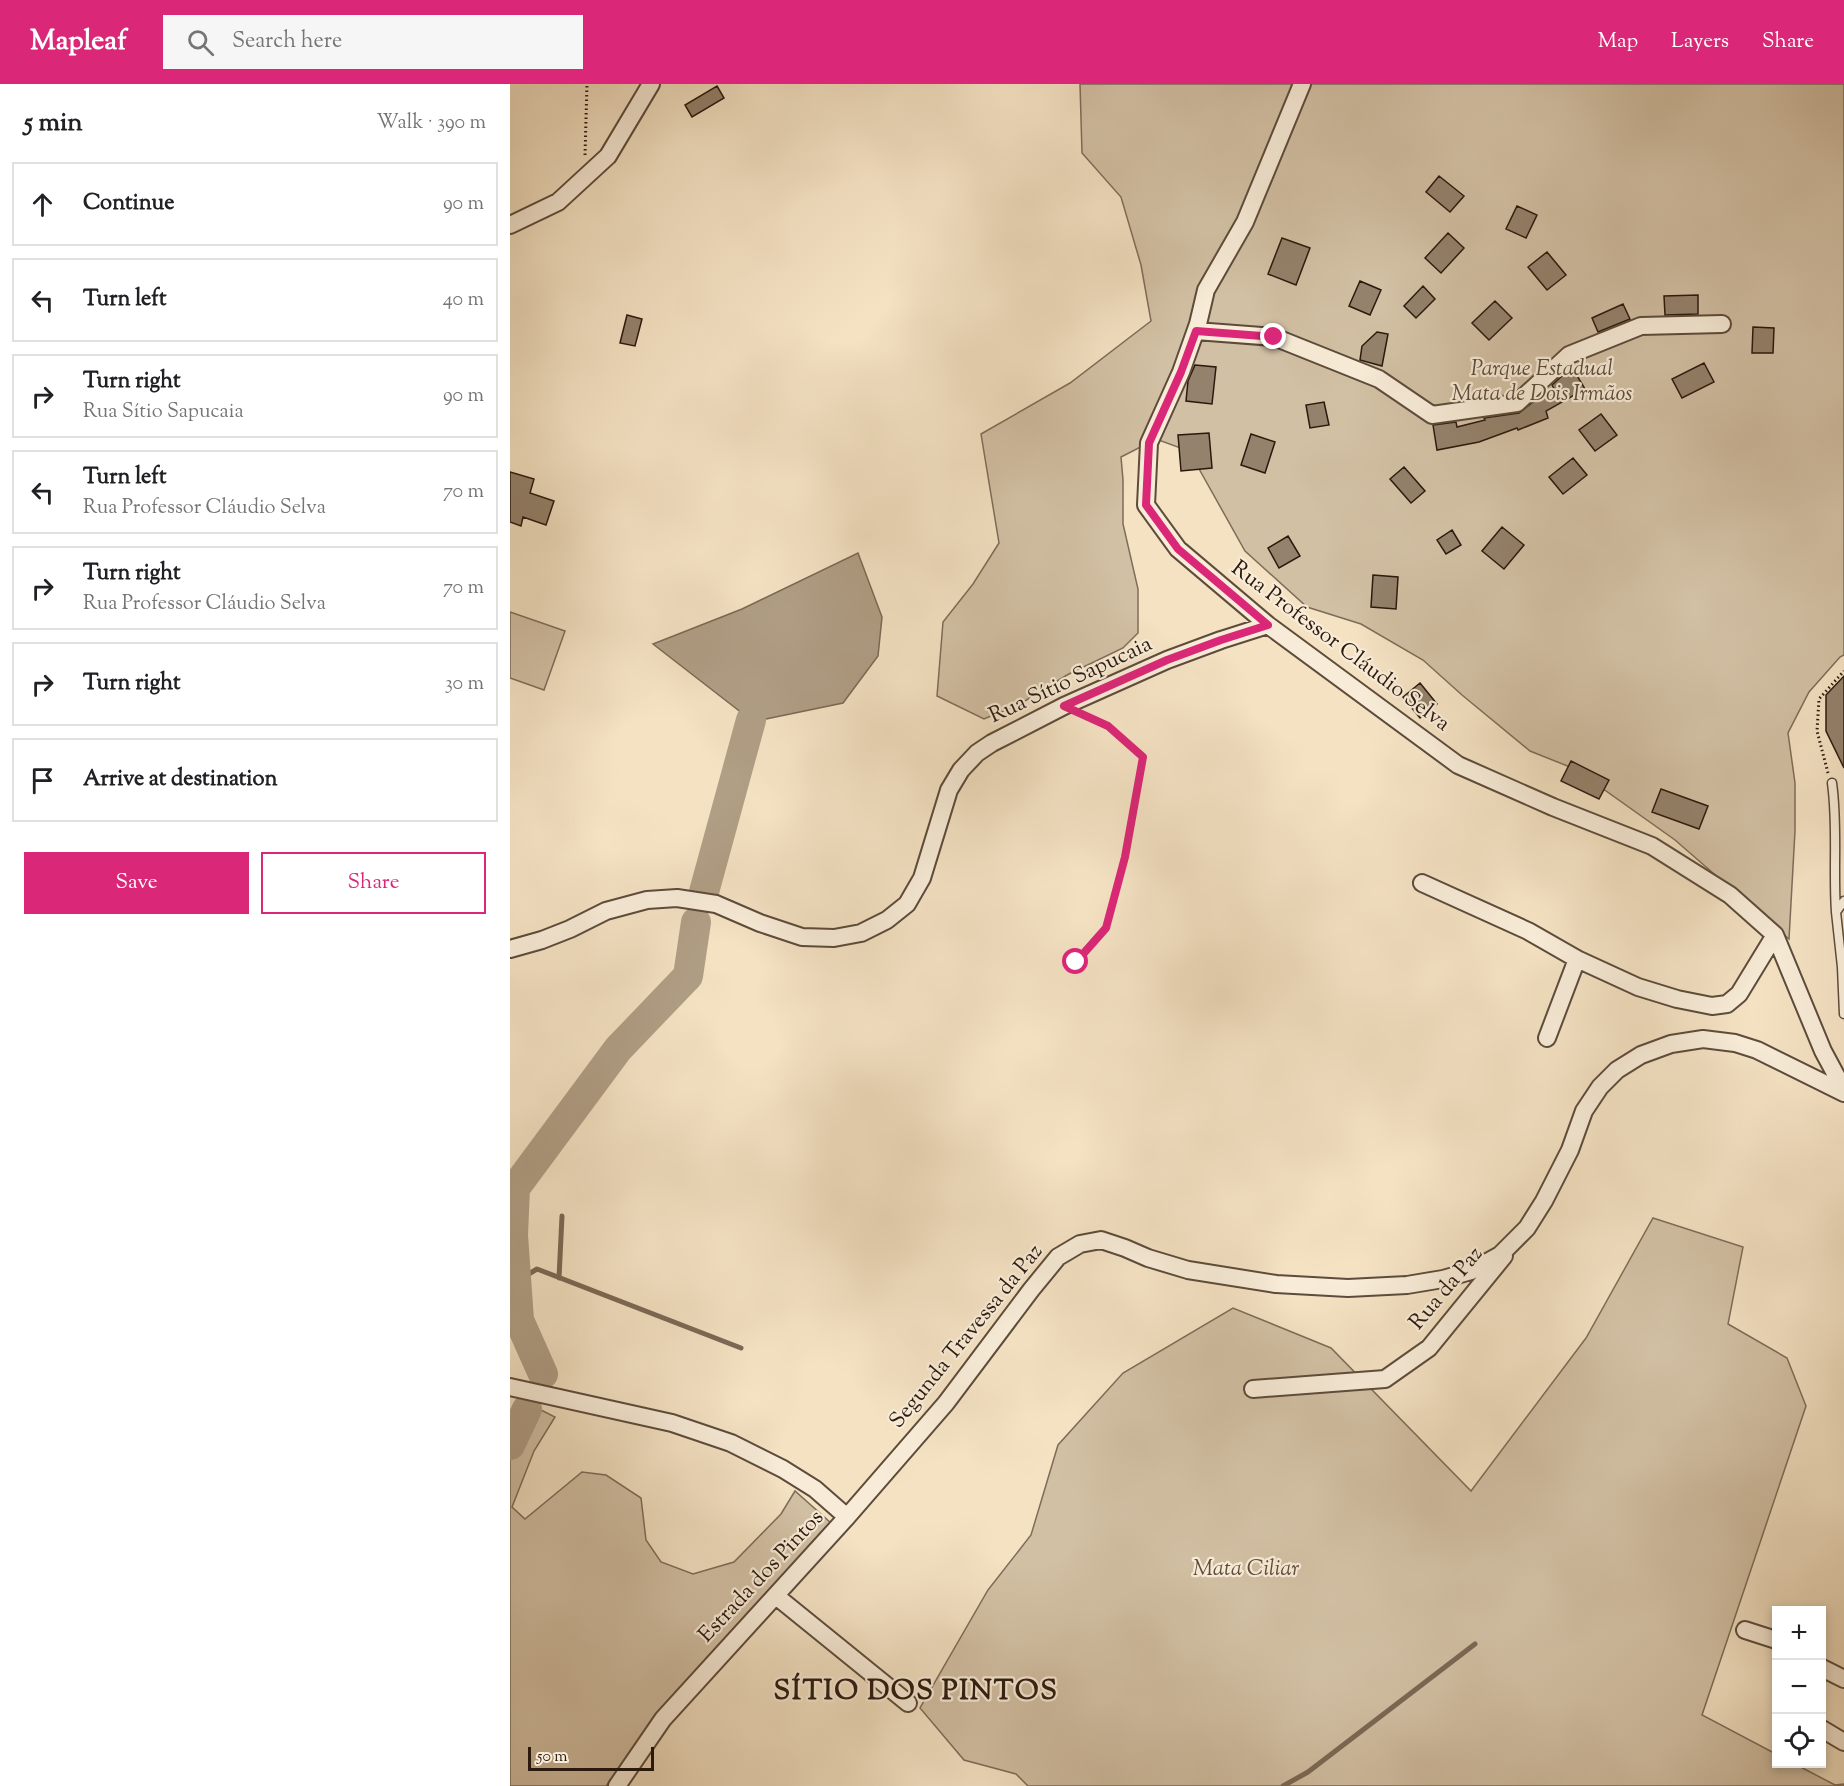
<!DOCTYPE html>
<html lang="en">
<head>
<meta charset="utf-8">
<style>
	body { margin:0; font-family:"Sorts Mill Goudy",serif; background:#f6f6f6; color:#202124 }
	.controls { position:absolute; right:18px; bottom:18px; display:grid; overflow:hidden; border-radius:0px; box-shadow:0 3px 9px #0003 }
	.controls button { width:54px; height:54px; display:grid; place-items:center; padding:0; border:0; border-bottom:2px solid #e0e0e0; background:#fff; color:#202124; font:30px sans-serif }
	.scale { position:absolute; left:18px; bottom:15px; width:126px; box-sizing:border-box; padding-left:6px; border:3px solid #2b190e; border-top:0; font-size:16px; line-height:21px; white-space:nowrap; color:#2b190e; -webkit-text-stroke:4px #f8ecd8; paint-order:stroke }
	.stop { position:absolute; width:18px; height:18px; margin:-14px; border:4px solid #db2777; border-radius:50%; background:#fff }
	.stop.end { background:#db2777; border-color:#fff; box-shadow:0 2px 6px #0008 }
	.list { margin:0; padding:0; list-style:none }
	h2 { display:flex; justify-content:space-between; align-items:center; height:78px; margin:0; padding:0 24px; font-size:26px }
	h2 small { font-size:20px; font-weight:400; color:#757577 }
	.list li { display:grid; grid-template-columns:39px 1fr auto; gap:18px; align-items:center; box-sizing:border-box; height:84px; margin:0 12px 12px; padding:0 12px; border:2px solid #e0e0e0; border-radius:0px }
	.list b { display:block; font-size:22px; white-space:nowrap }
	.list p { margin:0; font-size:20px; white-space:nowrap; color:#757577 }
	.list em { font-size:20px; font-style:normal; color:#757577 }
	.actions { display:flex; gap:12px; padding:18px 24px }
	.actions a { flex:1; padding:14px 0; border:2px solid #db2777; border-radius:0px; text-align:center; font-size:21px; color:#db2777 }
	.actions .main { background:#db2777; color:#fff }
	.icon { flex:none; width:33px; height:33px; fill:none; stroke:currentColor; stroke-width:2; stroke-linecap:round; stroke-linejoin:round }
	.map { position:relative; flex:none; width:1334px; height:1702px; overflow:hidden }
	header { display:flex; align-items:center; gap:36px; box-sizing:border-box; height:84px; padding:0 30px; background:#db2777; color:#fff }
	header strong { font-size:28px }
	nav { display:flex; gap:33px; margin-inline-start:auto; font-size:21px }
	.search { width:420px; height:54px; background:#f6f6f6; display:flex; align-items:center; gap:15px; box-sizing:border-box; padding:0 21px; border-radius:0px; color:#757577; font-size:22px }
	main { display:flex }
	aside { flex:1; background:#fff }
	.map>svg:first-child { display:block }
	.green { fill:#d2c0a4; stroke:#7e6c59; stroke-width:1.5 }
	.water { fill:#b09e85; stroke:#7b6955; stroke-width:1.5 }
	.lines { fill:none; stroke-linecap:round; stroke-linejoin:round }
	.stream { stroke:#7b6955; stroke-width:5 }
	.river { stroke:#b09e85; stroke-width:30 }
	.building { fill:#94826c; stroke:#2b190e; stroke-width:1.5 }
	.lane-casing { stroke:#5d4b3b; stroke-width:11 }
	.street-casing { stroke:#5d4b3b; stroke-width:20 }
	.path { stroke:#2b190e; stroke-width:3; stroke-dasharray:1.5 3; stroke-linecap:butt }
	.lane { stroke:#f8ecd8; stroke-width:8 }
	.street { stroke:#f8ecd8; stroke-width:16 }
	.route { stroke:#db2777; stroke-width:8 }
	.labels { text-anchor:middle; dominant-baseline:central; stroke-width:4.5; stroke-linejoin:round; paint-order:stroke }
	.park-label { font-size:22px; font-style:italic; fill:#5d4b3b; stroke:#f8ecd8 }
	.street-label { font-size:22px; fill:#2b190e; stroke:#f8ecd8 }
	.district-label { font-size:28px; font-weight:bold; letter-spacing:1.5px; fill:#2b190e; stroke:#f8ecd8 }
</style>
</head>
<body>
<header>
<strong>Mapleaf</strong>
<div class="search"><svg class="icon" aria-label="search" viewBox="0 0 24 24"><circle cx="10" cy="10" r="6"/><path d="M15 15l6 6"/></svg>Search here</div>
<nav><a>Map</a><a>Layers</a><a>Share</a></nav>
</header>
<main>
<aside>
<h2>5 min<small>Walk · 390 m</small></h2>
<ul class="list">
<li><svg class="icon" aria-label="ahead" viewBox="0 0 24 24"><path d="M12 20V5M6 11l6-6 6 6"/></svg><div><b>Continue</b></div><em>90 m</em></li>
<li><svg class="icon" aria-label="left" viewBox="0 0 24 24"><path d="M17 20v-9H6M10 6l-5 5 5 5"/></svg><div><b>Turn left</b></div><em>40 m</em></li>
<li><svg class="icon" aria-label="right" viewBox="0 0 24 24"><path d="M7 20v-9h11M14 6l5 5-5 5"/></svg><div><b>Turn right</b><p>Rua Sítio Sapucaia</p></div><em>90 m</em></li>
<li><svg class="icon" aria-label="left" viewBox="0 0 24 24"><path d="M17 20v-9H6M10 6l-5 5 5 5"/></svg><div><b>Turn left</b><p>Rua Professor Cláudio Selva</p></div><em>70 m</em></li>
<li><svg class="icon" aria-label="right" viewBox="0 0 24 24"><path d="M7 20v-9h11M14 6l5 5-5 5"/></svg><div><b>Turn right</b><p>Rua Professor Cláudio Selva</p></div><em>70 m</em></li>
<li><svg class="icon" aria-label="right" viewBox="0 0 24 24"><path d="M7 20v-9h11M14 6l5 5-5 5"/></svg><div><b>Turn right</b></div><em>30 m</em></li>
<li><svg class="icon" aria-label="arrive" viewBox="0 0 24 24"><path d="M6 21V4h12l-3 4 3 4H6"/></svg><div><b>Arrive at destination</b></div></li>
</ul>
<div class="actions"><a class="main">Save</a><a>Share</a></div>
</aside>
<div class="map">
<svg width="1334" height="1702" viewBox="0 0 1334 1702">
	<rect width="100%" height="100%" fill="#f4e2c3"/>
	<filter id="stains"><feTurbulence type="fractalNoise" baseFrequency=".00333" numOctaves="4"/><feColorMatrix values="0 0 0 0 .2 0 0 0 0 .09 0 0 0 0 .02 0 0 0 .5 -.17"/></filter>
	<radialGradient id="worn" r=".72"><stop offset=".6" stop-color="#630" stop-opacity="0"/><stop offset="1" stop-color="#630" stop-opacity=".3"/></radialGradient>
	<!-- green -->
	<path class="green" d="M570 0H1334V571L1330 573 1299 608 1278 649 1285 699V747L1279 855 1165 756 1065 685 1020 667 952 611 913 576 851 540 797 523 735 467 679 367 646 355 611 373 613 396V440L628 505V549L613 564 557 591 510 620 474 635 427 612 433 538 463 500 489 459 471 350 560 299 641 237 631 181 611 113 572 69Z
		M0 528 55 547 34 606 0 594Z
		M1143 1134 1233 1163 1218 1240 1277 1274 1296 1322 1192 1631 1266 1670V1680H1285L1325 1701 1334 1700V1702H518L506 1690 454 1676 410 1624 478 1506 521 1451 548 1361 613 1289 723 1224 821 1264 961 1407 1076 1254Z
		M14 1320 27 1324 45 1333 24 1367 2 1423 15 1435 72 1388 96 1391 131 1414 136 1456 151 1478 183 1490 224 1478 271 1430 285 1407 321 1439 160 1614 96 1702H0V1351Z"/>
	<!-- water -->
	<path class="water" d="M348 469 372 533 368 572 333 619 256 635 241 636 143 560 232 525Z"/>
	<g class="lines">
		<!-- stream -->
		<path class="stream" d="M49 1194 52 1132
			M7 1197 27 1185 231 1264
			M773 1702 798 1688 965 1560"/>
		<!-- river -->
		<path class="river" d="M194 808 241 636
			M33 1290 9 1236 3 1151 5 1104 108 965 178 892 186 838
			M0 1361 17 1325"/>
	</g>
	<!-- building -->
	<path class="building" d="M207 2 214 14 182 33 175 21Z
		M929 92 954 112 940 128 916 108Z
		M1007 122 1027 131 1016 154 996 145Z
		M938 149 954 164 931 189 915 174Z
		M772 154 800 164 786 201 758 190Z
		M1037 168 1056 191 1037 206 1018 183Z
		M850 197 871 206 860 231 839 222Z
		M913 202 925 215 906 234 894 222Z
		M1188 211V230L1155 231 1154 212Z
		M985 217 1002 234 979 256 962 239Z
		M1113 220 1120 235 1088 248 1082 234Z
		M117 231 132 235 125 262 110 259Z
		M1243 243 1264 244 1263 269H1242Z
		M867 248 878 250 872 282 850 276 852 262Z
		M1194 279 1204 298 1172 314 1162 295Z
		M685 281 706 283 702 320 676 317 678 297Z
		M1063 285 1075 305 1036 327 1038 334 1008 346 1007 344 969 358 927 366 923 341 946 338 947 343 975 336 974 334 1009 329 1023 318 1046 309 1042 301 1052 292Z
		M814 318 819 341 800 344 796 321Z
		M1091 330 1107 351 1085 367 1069 346Z
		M699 349 702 384 671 387 668 351Z
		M741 350 765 358 755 389 731 381Z
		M1063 374 1077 391 1053 410 1039 393Z
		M894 383 915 407 901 419 880 395Z
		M0 388 24 395 20 409 44 417 36 441 13 433 11 442 0 438Z
		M992 443 1014 461 994 485 972 467Z
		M942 446 951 461 936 470 927 456Z
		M778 452 790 472 769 484 758 464Z
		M863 491 888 493 886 525 861 523Z
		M1334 592V684L1316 647V611Z
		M910 599 927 620 910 634 893 613Z
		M1061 677 1099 696 1089 715 1051 697Z
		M1151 705 1198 722 1189 745 1142 728Z"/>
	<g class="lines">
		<!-- lane casing -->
		<g class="lane-casing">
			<path id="lane" d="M1322 699C1328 742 1323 785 1326 828
				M1334 817 1326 828 1332 883 1334 930"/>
		</g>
		<!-- street casing -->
		<g class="street-casing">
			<path id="street" d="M792 0 735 138 696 206 688 240 671 288 639 359 636 421 668 465 758 541 948 681 1043 723 1142 762 1220 811 1265 851 1313 967 1334 1006
				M0 141 48 118 98 72 141 0
				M686 247 764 253 869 295 922 331 1007 319 1059 271 1131 242 1212 240
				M912 799 1018 847 1067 875 1128 903 1167 915 1202 922 1217 920 1229 910 1265 851
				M0 865 32 856 60 845 96 827 137 816 167 814 206 820 250 839 292 853 324 854 351 849 377 836 397 820 412 794 439 706 451 686 467 669 482 659 554 622 657 576 711 556 758 541
				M1037 954 1067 875
				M0 1303 162 1339 221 1359 273 1385 305 1405 337 1433
				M743 1305 875 1295 919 1264 994 1172
				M266 1512 398 1619
				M1235 1546 1266 1556
				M1312 1584 1334 1595
				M1312 1645 1334 1658
				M107 1702 153 1635 337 1433 436 1319 521 1206 548 1173 570 1160 591 1156 615 1164 638 1174 678 1186 766 1200 838 1204 897 1201 933 1195 961 1187 990 1171 1017 1144 1034 1117 1060 1066 1074 1027 1090 1003 1107 986 1131 971 1161 960 1193 955 1225 959 1247 966 1334 1009"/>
		</g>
		<!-- path -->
		<path class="path" d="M75 71 77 0
			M1318 689 1307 647 1309 615 1334 587
			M566 878 596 844 615 773 633 673 598 642 572 630"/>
		<!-- lane -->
		<use href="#lane" class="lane"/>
		<!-- street -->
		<use href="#street" class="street"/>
	</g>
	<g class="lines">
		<!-- route -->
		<path class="route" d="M566 878 596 844 615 773 633 673 598 642 554 622 657 576 711 556 758 541 668 465 636 421 639 359 671 288 686 247 764 253"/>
	</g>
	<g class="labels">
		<!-- park labels -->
		<g class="park-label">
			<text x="1032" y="286">Parque Estadual<tspan x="1032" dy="25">Mata de Dois Irmãos</tspan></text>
			<text x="736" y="1486">Mata Ciliar</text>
		</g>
		<!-- street labels -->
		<g class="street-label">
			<text transform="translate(830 563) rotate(37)">Rua Professor Cláudio Selva</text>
			<text transform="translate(561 597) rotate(-25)">Rua Sítio Sapucaia</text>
			<text transform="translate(937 1205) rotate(-50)">Rua da Paz</text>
			<text transform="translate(457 1253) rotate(-51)">Segunda Travessa da Paz</text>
			<text transform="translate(252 1493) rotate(-47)">Estrada dos Pintos</text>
		</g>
		<!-- district labels -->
		<g class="district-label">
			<text x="406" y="1608">SÍTIO DOS PINTOS</text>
		</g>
	</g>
	<rect width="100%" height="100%" filter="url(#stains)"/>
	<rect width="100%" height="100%" fill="url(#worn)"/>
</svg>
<div class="controls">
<button>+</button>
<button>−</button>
<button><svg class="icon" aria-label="locate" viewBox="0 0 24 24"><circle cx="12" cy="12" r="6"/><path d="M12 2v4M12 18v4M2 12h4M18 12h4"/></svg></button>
</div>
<div class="scale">50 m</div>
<div class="stop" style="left:566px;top:878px"></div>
<div class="stop end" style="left:764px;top:253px"></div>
</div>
</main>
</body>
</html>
